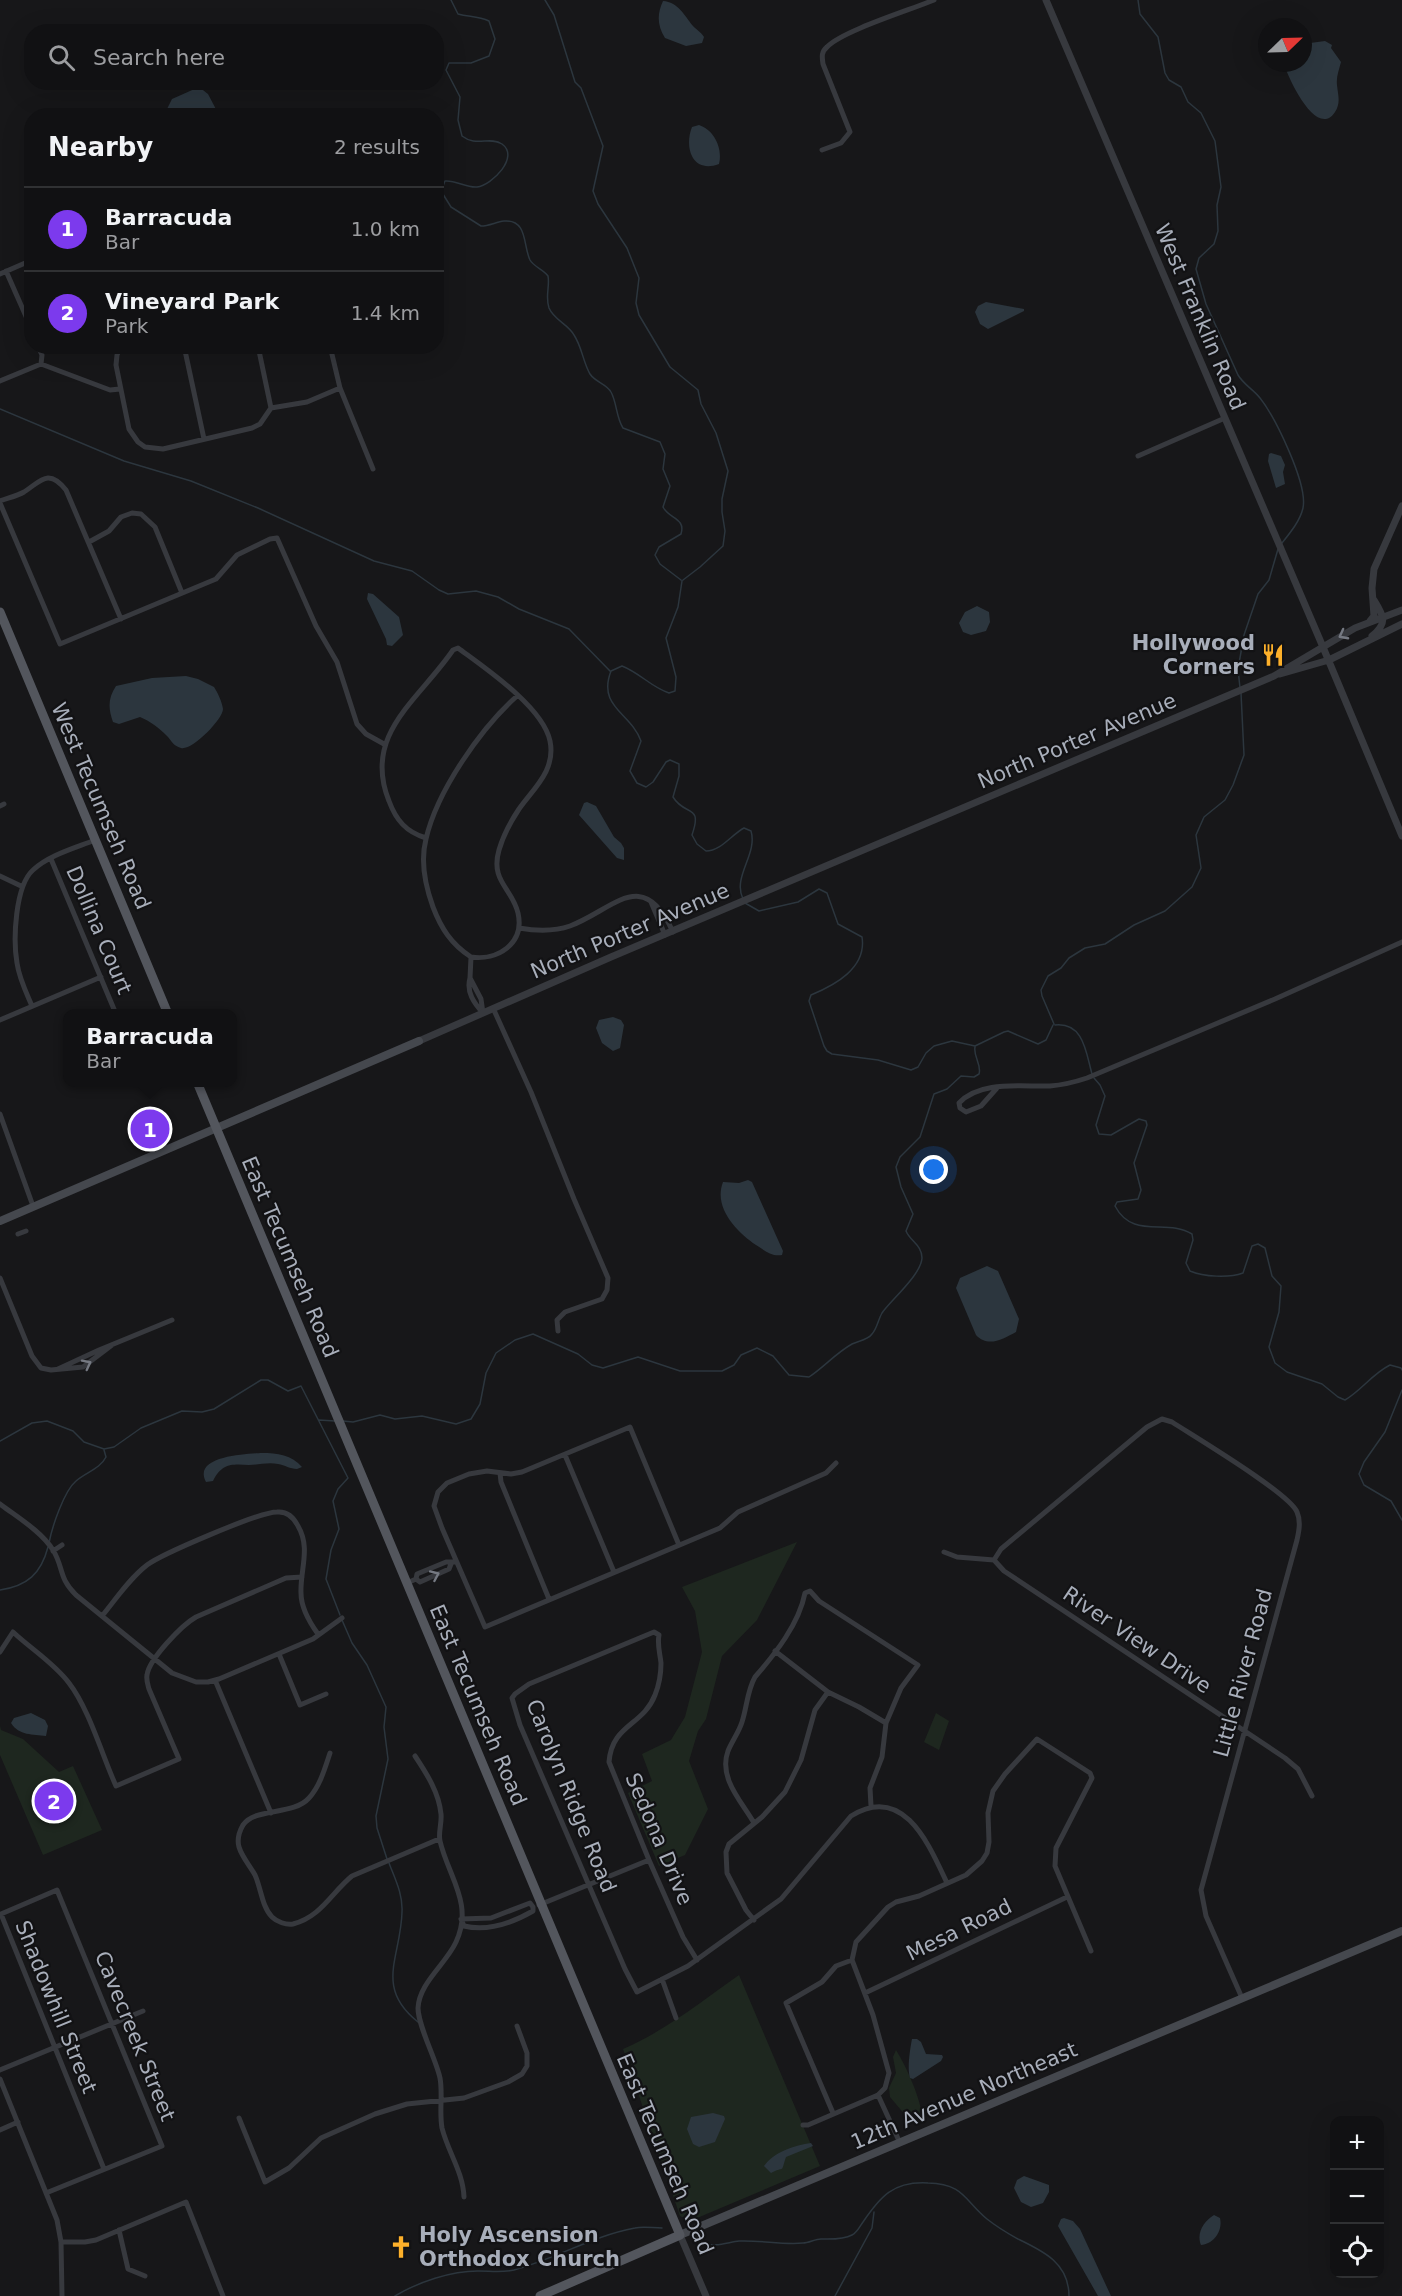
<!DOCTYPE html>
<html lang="en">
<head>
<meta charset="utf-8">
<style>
	body { margin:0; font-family:"DejaVu Sans",sans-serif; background:#1e1f21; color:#f1f3f6 }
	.controls { position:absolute; right:18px; bottom:18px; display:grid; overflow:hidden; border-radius:12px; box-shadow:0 6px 24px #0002 }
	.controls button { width:54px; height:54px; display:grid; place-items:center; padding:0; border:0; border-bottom:2px solid #303133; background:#111113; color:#f1f3f6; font:30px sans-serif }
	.compass { position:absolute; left:1258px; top:18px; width:54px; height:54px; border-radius:50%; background:#111113; box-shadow:0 6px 24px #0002; rotate:67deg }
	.you { position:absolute; left:934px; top:1170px; width:21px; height:21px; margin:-15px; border:4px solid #fff; border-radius:50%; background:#1a73e8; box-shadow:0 0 0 9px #1a73e833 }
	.badge { display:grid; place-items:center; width:39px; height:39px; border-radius:50%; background:#7c3aed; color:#fff; font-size:20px; font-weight:700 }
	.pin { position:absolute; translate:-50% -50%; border:3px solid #fff; box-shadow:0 2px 6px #0006 }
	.popup { position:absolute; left:63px; top:1009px; width:174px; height:78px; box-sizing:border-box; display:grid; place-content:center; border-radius:12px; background:#111113; filter:drop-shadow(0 2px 4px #0005); font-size:20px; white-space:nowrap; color:#9c9da0 }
	.popup b { font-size:22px; color:#f1f3f6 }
	.popup::after { content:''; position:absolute; left:50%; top:100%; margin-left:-12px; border:12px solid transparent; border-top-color:#111113 }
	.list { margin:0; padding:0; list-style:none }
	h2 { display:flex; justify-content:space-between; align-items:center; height:78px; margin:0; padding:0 24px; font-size:26px }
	h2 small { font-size:20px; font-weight:400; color:#9c9da0 }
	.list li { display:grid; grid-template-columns:39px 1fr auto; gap:18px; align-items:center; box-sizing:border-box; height:84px; padding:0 24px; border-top:2px solid #303133 }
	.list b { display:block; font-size:22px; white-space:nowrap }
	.list p { margin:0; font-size:20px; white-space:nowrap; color:#9c9da0 }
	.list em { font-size:20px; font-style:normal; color:#9c9da0 }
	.icon { flex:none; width:33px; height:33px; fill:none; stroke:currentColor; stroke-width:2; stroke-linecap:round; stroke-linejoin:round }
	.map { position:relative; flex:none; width:1402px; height:2296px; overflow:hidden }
	.search { position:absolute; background:#111113; box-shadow:0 6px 24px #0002; left:24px; top:24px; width:420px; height:66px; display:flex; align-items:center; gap:15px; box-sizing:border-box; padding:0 21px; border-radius:24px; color:#9c9da0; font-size:22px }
	.panel { position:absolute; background:#111113; box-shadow:0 6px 24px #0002; left:24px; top:108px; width:420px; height:246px; border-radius:24px }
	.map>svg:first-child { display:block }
	.green { fill:#1e271f }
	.water { fill:#2c363e }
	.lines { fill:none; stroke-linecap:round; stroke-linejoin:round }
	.stream { stroke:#2c363e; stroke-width:1.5 }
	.minor { stroke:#37393e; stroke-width:5 }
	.tertiary { stroke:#37393e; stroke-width:7 }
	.secondary { stroke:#45484e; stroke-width:8 }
	.primary { stroke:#53565d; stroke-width:9 }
	.oneway { stroke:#757982 }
	.labels { text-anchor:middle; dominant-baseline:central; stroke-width:4.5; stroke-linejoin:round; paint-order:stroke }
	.street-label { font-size:21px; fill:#a8aeba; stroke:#121214 }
	.poi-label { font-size:21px; font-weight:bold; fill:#a8aeba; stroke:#121214; text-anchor:end }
</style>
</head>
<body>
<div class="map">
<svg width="1402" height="2296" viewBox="0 0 1402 2296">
	<rect width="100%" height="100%" fill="#171719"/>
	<!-- green -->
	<path class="green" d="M797 1542 757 1620 722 1656 706 1719 698 1731 689 1761 708 1809 685 1855 659 1866 628 1793 652 1781 642 1754 671 1740 685 1717 702 1652 695 1611 682 1587Z
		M936 1713 949 1721 939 1750 924 1742Z
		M0 1726 1 1730 23 1739 59 1772 73 1766 102 1830 43 1855 0 1755Z
		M739 1975 820 2166 690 2221 680 2216 623 2049C665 2031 702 2001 739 1975Z
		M896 2050C906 2066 919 2095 922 2114L913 2118 906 2116 890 2097 889 2088 896 2073 893 2057Z"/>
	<!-- water -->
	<path class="water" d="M663 1C678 2 684 15 693 26 697 30 701 32 704 37L702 43 686 46 665 38C657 25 657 14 663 1Z
		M1325 41 1332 45 1331 48 1341 62C1339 70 1336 77 1337 85 1338 95 1341 103 1335 112 1317 140 1287 77 1284 63H1303V44Z
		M199 87 208 94 219 115H164L172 99Z
		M699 125C714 130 723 148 719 164 692 174 684 147 692 127Z
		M986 302 1024 309V311L988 329 980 324 975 312 978 306Z
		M1271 453 1281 456 1285 465 1283 472 1285 484 1276 488 1268 461 1269 454Z
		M368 593 373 594 399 617 403 635 392 646 387 645 386 639 367 599Z
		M977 606 989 612 990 622 986 631 971 635 963 632 959 623 965 612Z
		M186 676 198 679 214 687C218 693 222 702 223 709 223 719 192 751 181 748 173 746 171 740 167 736 159 728 150 721 140 717L119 724 113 722C108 708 108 698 116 686L152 678Z
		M587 802 596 806 614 837 621 843 624 848V860L617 858 579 815 584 803Z
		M613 1017 621 1020 624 1025 620 1048 613 1051 602 1043 596 1028 599 1020Z
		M748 1180 752 1182 783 1251 782 1255C772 1257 764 1250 756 1245 737 1232 713 1208 723 1182L739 1183Z
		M987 1266 998 1271 1019 1319 1016 1332C1003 1339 988 1348 976 1335L956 1288 960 1278Z
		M262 1453C277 1453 292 1455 302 1467L297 1469C290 1469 285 1465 278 1464 268 1462 258 1465 249 1465 232 1464 222 1463 213 1481L206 1482C192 1456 246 1454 262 1453Z
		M31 1713 45 1720 48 1726 46 1736C33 1734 19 1736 11 1723L14 1718Z
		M912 2039H917L921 2042 926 2054 942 2055 943 2057 941 2061 913 2079 910 2078C907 2069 910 2049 912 2039Z
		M713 2113 724 2116 725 2119 715 2142 699 2147 693 2144 687 2129 691 2117Z
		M811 2143 813 2146 786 2157C780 2175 786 2165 771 2173L764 2166C774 2152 795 2145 811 2143Z
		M1024 2176 1049 2185V2192L1043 2203 1031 2207 1021 2202 1014 2188 1017 2180Z
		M1214 2215 1220 2218C1223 2231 1214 2244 1201 2245 1196 2233 1204 2221 1214 2215Z
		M1064 2218 1073 2221 1080 2229 1111 2296H1098L1058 2226 1061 2219Z"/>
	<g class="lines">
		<!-- stream -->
		<path class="stream" d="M451 0 458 14C469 17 478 16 489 21L495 39 489 56 471 63H449L446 70 460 97 458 120 462 136C476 147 490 136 502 144 520 157 492 185 477 187 466 188 456 180 445 181L441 191 451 207 481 226C489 226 496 222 504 221 528 219 523 246 530 260 534 267 543 269 548 276 550 286 545 297 549 308 554 320 568 324 574 335 582 347 583 362 590 374 595 382 607 384 611 392 617 403 616 417 623 428L660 442 665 454 663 469 670 486 663 507C669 519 686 518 681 534L659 547 655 555 660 564 681 580
			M545 0 554 15 575 82 581 88 603 146 593 191 598 204 627 248 639 278 636 303 639 315 670 367 698 390 701 404 716 433 728 471 722 499V512L725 531 723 546 700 567 683 580
			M1138 0 1140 14 1158 37 1165 73 1169 80 1181 87 1188 102 1201 113 1215 141 1221 187 1217 205 1218 231 1214 244 1199 258 1196 269 1206 304 1238 375C1244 385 1253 389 1260 398 1275 417 1308 484 1303 508 1300 521 1290 533 1282 543
			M0 409 124 461 191 481 258 508 374 561 412 571 439 590 448 594 476 591 498 597 519 609 569 629 610 671
			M682 581 678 607 666 638 676 677 675 691 669 693C651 687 640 673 622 666L611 671C597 707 631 713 641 741L630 771 637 783 646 787 653 782 666 762 670 760 679 764V776L673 797C685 817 703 803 692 835L697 844 706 851C721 851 731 835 744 828L751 831C758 854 732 877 743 899
			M1240 688 1238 669 1244 635 1258 594 1269 580 1278 549
			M745 903 759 911 798 902 819 889 827 893 838 924 862 937C867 968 835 985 811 995L809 1001 824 1046 827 1051 832 1054 878 1060 911 1070 918 1067 926 1053 934 1046 952 1041 975 1046 1004 1032 1008 1031 1038 1044 1046 1040 1053 1025
			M1054 1024 1042 996 1041 990 1048 976 1061 968 1069 958 1085 948 1105 944 1134 925 1165 911 1192 887 1201 868 1196 835 1204 817 1225 800 1233 785 1244 755 1241 693
			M1055 1025C1084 1022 1086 1053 1092 1074
			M1094 1078 1100 1085 1105 1096 1096 1125 1099 1134 1111 1135 1139 1119 1146 1121 1147 1125 1134 1163 1141 1190 1138 1199 1117 1202 1115 1206C1133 1240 1167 1218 1192 1234L1193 1240 1186 1263 1190 1271C1204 1277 1229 1278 1243 1273L1252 1246 1258 1244 1265 1248 1272 1276 1281 1286 1279 1312 1269 1347 1275 1363 1287 1372 1322 1384 1338 1397 1345 1400C1362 1390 1372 1374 1390 1365L1401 1368 1402 1370
			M1402 1390 1385 1432 1364 1462 1359 1474 1364 1485 1391 1501 1402 1520
			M319 1420 335 1421
			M343 1421 353 1422 380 1415 395 1419 422 1416 456 1424 471 1419 480 1404 486 1373 496 1353 515 1340 533 1334 578 1354 592 1365 603 1368 638 1357 680 1371H722L734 1365 741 1355 757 1348 773 1356 789 1375 809 1377C824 1367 836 1353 852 1344 858 1341 868 1340 872 1334 877 1329 878 1320 882 1313 891 1300 921 1275 922 1258 922 1245 910 1241 906 1231L913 1214 901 1187 896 1167 900 1157 920 1137 934 1094 947 1089 961 1076 974 1077 979 1074C982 1065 973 1056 975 1047
			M0 1441 32 1423 47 1421 73 1431 84 1442 104 1449 114 1447 141 1428 182 1411 202 1412 214 1409 261 1380H268L288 1391 301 1386 348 1478 338 1489 333 1501 339 1529 331 1550 326 1579 340 1615
			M49 1543C52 1527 64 1491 76 1481 86 1472 100 1469 106 1457L104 1450
			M0 1590C27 1586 41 1574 48 1547
			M342 1620 352 1643 367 1665 386 1707 384 1727 388 1759 376 1816 377 1828 387 1859
			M389 1863C395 1879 403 1894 402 1912 401 1957 374 1987 418 2022
			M704 2243C713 2248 729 2242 739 2241 761 2240 782 2245 803 2243 809 2243 815 2239 821 2239 830 2239 843 2240 852 2235 857 2233 860 2226 863 2222 880 2197 893 2181 928 2183 964 2184 964 2200 987 2219 997 2227 1007 2233 1018 2239 1043 2251 1069 2263 1069 2296
			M395 2296C418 2282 451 2271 478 2271 491 2271 501 2273 514 2270 555 2259 592 2236 635 2228 643 2226 653 2228 662 2228
			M835 2296 872 2228 874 2212"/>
		<!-- minor -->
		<path class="minor" d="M822 150 841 143 850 132 823 64C822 57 821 52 827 47 842 31 910 10 934 0
			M6 271 32 330
			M0 274 32 260
			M38 346 42 355 41 364
			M121 346 117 355 116 365 129 429 138 442 145 447 163 449 252 428 260 424 271 408
			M126 346H139
			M184 346 204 439
			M258 346 271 408
			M330 346 340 388 373 469
			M0 381 41 364 110 390 120 389
			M271 408 307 402 340 388
			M1138 456 1225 418
			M0 501C8 498 17 496 24 492 40 482 48 467 66 490L121 619
			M0 503 60 644 216 579 237 555 270 539 277 538 316 626 337 662 357 724 366 734 384 744
			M89 542 109 531 121 517 132 513 141 514 155 527 182 593
			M0 806 4 804
			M426 838C406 832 396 820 389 801 362 734 419 700 453 650L458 648C485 668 543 707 550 741 556 770 534 788 519 809 511 821 503 836 499 850 490 881 512 888 518 913 525 944 497 961 471 957L470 978
			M51 859 116 1014
			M0 876 21 886
			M651 902 665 935
			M519 928C536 931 553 932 570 926 613 910 643 865 673 932
			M471 957C451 944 441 928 433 907 425 885 420 862 426 839 437 791 481 728 517 696
			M470 978 481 999 483 1013C474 1003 466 992 470 978Z
			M32 1006C26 992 19 978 17 963 13 940 15 886 33 870 49 855 75 848 95 840
			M493 1008 531 1092 574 1199 608 1278 607 1290 602 1299 565 1312 557 1320 558 1331
			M0 1020 101 977
			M997 1088 981 1106 966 1112 960 1108 959 1103C980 1080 1022 1087 1050 1086 1063 1085 1075 1082 1087 1078L1275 999 1402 942
			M0 1114 33 1206
			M18 1234 26 1231
			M0 1278 32 1356 41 1368 51 1370 83 1367 112 1345
			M58 1369 99 1350 172 1320
			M565 1455 614 1572
			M500 1473 501 1482 549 1599
			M0 1504C17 1517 41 1531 53 1550 64 1568 58 1577 76 1595L172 1673 196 1682H208L219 1679 313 1639 342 1618
			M679 1545 630 1427 522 1472 511 1474 487 1471 469 1474 447 1483 438 1492 434 1506 442 1528 485 1627 720 1528 738 1512 826 1473 836 1463
			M53 1551 62 1545
			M944 1552 957 1557 994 1560
			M994 1560 1001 1549 1147 1427 1162 1419 1172 1422C1195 1437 1289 1493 1297 1512 1301 1521 1299 1531 1297 1540L1201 1890 1206 1916 1242 1998
			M994 1560 1004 1571 1285 1758 1298 1769 1312 1796
			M416 1579 417 1574 446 1562H454
			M407 1583 416 1579 420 1582 449 1569 451 1564
			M102 1616C116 1599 129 1579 147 1565 162 1554 259 1512 277 1512 287 1511 294 1518 298 1526 311 1548 300 1570 301 1593 301 1607 310 1623 318 1634
			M775 1651 828 1692 859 1707 886 1723
			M0 1652 13 1632C31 1649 54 1663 69 1683 89 1709 102 1755 116 1786L179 1759 149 1689C148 1685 146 1680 147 1675 149 1659 182 1625 196 1617L286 1578 302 1577
			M279 1654 300 1705 326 1694
			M215 1680 271 1813
			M330 1753C325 1768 320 1786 309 1798 293 1816 256 1807 243 1825 239 1832 237 1840 239 1847 242 1857 250 1866 255 1875 261 1888 262 1907 272 1917 277 1922 286 1925 293 1924 321 1917 332 1892 352 1876L439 1839
			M415 1756C427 1774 439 1793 441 1814 442 1823 438 1833 440 1841 448 1876 474 1904 456 1942 446 1964 419 1983 418 2008 418 2026 436 2059 440 2078 443 2094 439 2111 442 2128 448 2152 463 2172 464 2197
			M754 1823C742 1802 718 1778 728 1751 732 1741 739 1732 742 1722 747 1707 747 1691 755 1677 775 1654 799 1624 805 1593L810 1591 819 1601 918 1665 901 1688 886 1723 882 1757 870 1788 871 1806
			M530 1903 533 1907V1911C512 1923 488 1932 464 1926L461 1919 491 1918Z
			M539 1905 649 1860
			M754 1920 746 1910 727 1873 726 1852 729 1844 762 1817 785 1792 801 1760 815 1710 828 1692
			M697 1960 683 1937 649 1860 609 1762C612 1724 643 1726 655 1695 659 1685 661 1674 661 1663 660 1653 657 1645 659 1635L654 1632 529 1684 515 1694 512 1698 520 1725 625 1969 637 1992 688 1966 781 1899 851 1816C904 1783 929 1845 947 1883
			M662 1979 676 2018
			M865 1993 1067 1897
			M0 2070 143 2011
			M0 2079 57 2220 61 2242 62 2296
			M878 2095 900 2143
			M833 2113 786 2003 822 1982 836 1966 852 1960
			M239 2118 265 2182 289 2168 321 2138 375 2114 407 2104 464 2098 508 2082 522 2074 527 2066V2053L517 2026
			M803 2125H808L878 2095 885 2088 889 2073 873 2015 852 1960 856 1942 888 1907 896 1902 919 1896 966 1875 982 1861 987 1853 989 1842 988 1813 993 1791 1005 1774 1037 1739 1090 1773 1092 1778 1056 1848 1055 1866 1091 1951
			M0 2130 18 2122
			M46 2193 162 2146 57 1890 1 1914 104 2169
			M119 2230 128 2269 145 2276
			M61 2242H85L96 2240 186 2202 223 2296"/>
		<!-- tertiary -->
		<path class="tertiary" d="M1046 0 1320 640 1402 836
			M1370 621 1374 616 1372 588 1374 569 1402 506
			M1372 636C1388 623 1384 616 1374 600
			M1280 674 1329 660 1402 624
			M419 1041 611 957 1274 676 1355 628 1402 610
			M680 2235 706 2296"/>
		<!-- secondary -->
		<path class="secondary" d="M0 1221 419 1041
			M680 2235 1402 1931"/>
		<!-- primary -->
		<path class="primary" d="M0 612 168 1014
			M197 1082 680 2235 540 2296"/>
	</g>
	<!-- one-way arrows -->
	<defs><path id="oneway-chevron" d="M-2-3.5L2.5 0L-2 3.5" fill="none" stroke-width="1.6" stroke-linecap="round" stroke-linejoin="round" transform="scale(1.5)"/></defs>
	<g class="oneway">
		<use href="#oneway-chevron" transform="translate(1343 635) rotate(152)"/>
		<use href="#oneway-chevron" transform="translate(87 1364) rotate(-27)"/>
		<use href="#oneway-chevron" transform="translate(435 1575) rotate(-24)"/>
	</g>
	<!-- icons -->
	<defs>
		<g id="restaurant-bare" transform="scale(1.8)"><path d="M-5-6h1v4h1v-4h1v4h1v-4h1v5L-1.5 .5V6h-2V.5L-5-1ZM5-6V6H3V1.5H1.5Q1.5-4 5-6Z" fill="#fdb02a" stroke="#121214" stroke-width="2.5" paint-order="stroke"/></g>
		<g id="church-bare" transform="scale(1.8)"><path d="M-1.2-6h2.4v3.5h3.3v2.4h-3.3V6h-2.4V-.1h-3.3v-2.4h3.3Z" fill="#fdb02a" stroke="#121214" stroke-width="2.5" paint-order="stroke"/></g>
	</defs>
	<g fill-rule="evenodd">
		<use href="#restaurant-bare" x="1273" y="655"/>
		<use href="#church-bare" x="401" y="2247"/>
	</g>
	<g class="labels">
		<!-- street labels -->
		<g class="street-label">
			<text transform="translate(1200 317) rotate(67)">West Franklin Road</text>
			<text transform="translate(1077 741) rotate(-23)">North Porter Avenue</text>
			<text transform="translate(101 806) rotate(67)">West Tecumseh Road</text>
			<text transform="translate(99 930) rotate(67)">Dollina Court</text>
			<text transform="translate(630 931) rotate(-23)">North Porter Avenue</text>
			<text transform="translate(290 1257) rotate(67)">East Tecumseh Road</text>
			<text transform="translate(1137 1640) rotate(34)">River View Drive</text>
			<text transform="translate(1243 1673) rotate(-75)">Little River Road</text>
			<text transform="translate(478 1705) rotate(67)">East Tecumseh Road</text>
			<text transform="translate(571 1796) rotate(68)">Carolyn Ridge Road</text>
			<text transform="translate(659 1839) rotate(67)">Sedona Drive</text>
			<text transform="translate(959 1930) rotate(-26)">Mesa Road</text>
			<text transform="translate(56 2007) rotate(68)">Shadowhill Street</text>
			<text transform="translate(135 2036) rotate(68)">Cavecreek Street</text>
			<text transform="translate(964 2096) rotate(-23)">12th Avenue Northeast</text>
			<text transform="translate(665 2154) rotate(67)">East Tecumseh Road</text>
		</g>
		<!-- poi labels -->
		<g class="poi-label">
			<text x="1255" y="643">Hollywood<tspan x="1255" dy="24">Corners</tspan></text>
			<text x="419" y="2235" text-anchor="start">Holy Ascension<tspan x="419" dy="24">Orthodox Church</tspan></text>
		</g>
	</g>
</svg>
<div class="controls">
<button>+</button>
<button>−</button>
<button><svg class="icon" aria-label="locate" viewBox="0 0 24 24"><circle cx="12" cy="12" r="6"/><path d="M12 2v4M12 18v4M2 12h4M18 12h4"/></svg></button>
</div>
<svg class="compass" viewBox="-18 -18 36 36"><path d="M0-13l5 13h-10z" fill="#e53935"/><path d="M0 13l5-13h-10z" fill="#9c9da0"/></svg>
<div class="you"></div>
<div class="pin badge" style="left:150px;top:1129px">1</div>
<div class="popup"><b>Barracuda</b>Bar</div>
<div class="pin badge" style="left:54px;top:1801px">2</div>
<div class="search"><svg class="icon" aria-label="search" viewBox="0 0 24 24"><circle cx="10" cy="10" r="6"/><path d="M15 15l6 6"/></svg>Search here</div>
<section class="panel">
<h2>Nearby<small>2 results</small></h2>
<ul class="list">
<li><span class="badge">1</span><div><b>Barracuda</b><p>Bar</p></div><em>1.0 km</em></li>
<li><span class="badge">2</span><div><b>Vineyard Park</b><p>Park</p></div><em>1.4 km</em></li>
</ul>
</section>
</div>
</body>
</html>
